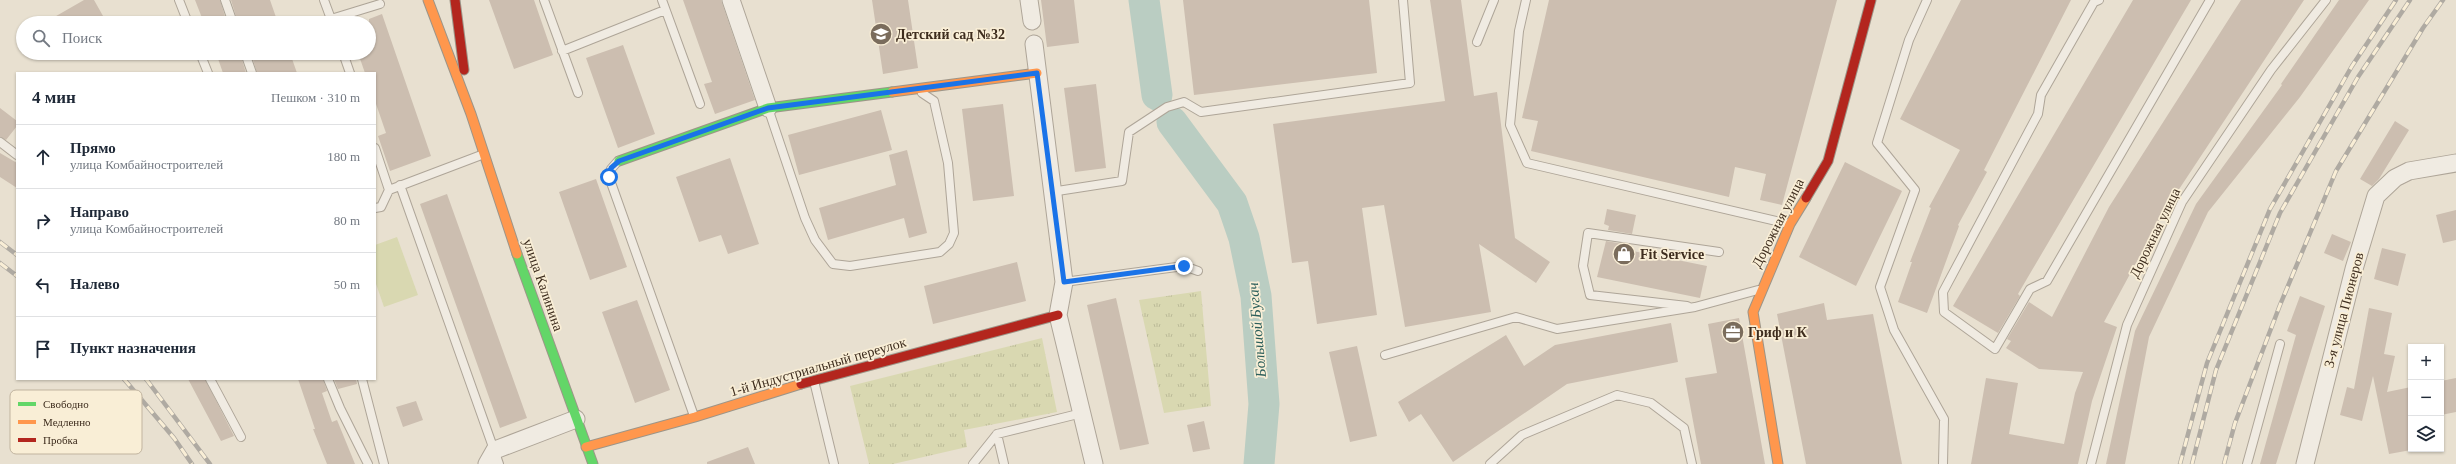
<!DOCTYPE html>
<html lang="ru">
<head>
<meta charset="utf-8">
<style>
	body { margin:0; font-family:Georgia,serif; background:#f2f2f3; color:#1f2937 }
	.controls { position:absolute; right:12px; bottom:12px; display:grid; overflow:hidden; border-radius:0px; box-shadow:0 1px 3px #0004 }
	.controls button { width:36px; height:36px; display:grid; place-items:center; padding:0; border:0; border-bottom:1px solid #e0e1e3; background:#fff; color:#1f2937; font:20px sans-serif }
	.stop { position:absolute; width:12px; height:12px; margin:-9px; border:3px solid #1a73e8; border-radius:50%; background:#fff }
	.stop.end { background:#1a73e8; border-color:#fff; box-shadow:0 1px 4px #0008 }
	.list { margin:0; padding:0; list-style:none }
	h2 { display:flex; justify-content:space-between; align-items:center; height:52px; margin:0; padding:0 16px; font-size:17px }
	h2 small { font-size:13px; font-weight:400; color:#747a83 }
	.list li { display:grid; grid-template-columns:26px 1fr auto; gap:12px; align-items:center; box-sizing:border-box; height:64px; padding:0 16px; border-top:1px solid #e0e1e3 }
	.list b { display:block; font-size:15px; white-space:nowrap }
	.list p { margin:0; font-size:13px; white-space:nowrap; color:#747a83 }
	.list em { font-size:13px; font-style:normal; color:#747a83 }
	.icon { flex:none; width:22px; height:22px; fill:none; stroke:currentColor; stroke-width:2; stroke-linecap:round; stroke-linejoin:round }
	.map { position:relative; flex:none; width:2456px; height:464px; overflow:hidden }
	.search { position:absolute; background:#fff; box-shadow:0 1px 3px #0004; left:16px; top:16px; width:360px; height:44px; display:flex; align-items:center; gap:10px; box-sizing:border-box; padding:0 14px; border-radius:22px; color:#747a83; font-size:15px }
	.panel { position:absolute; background:#fff; box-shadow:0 1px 3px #0004; left:16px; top:72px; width:360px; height:308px; border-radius:0px }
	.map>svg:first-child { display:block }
	.park { fill:url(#park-tufts) }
	.garden { fill:#d9d8b1 }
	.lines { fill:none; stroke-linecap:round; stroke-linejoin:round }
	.river { stroke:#bacdc2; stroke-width:31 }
	.building { fill:#ccbeb0 }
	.lane-casing { stroke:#aea598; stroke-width:10 }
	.street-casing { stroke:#aea598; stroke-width:19 }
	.fast-casing { stroke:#9d9588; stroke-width:11 }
	.slow-casing { stroke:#9d9588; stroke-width:11 }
	.jam-casing { stroke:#9d9588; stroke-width:11 }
	.lane { stroke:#f0ebe2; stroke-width:8 }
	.street { stroke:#f0ebe2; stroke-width:17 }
	.fast { stroke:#63d668; stroke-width:9 }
	.slow { stroke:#ff974d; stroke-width:9 }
	.jam { stroke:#b3261e; stroke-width:9 }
	.rail-casing { stroke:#afaaa2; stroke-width:4.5 }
	.rail { stroke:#f9eed6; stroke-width:3; stroke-dasharray:9; stroke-linecap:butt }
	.route { stroke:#1a73e8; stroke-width:5 }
	.labels { text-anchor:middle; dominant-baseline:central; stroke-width:3.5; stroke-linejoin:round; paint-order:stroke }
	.poi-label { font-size:14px; font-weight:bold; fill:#3e2d1e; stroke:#f9eed6; text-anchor:start }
	.street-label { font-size:14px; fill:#3e2d1e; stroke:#f9eed6 }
	.water-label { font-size:15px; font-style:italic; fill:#2c5f5b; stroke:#f9eed6 }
	.key { fill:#f9eed6; stroke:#c1b49f; stroke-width:1 }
	.key-label { font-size:11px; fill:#3e2d1e }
</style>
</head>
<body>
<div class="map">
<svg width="2456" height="464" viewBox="0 0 2456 464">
	<defs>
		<pattern id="park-tufts" width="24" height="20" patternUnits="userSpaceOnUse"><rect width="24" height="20" fill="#d9d8b1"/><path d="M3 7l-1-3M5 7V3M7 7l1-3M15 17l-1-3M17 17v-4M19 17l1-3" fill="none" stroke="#bbba98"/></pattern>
	</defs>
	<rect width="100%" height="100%" fill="#e8e0d0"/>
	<!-- park -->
	<path class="park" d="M1201 291 1211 406 1164 413 1139 300Z
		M1042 338 1057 412 964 430 967 447 893 464H869L850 386Z"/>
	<!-- garden -->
	<path class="garden" d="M397 237 418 295 384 307 375 281V245Z"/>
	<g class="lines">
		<!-- river -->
		<path class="river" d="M1144 0 1157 95
			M1172 122 1232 203 1244 238 1256 296 1264 404 1259 464"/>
	</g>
	<!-- building -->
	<path class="building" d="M84 0H94L107 23H44Z
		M195 0H220L227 23H204Z
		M231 0H270L278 23H238Z
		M489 0H534L553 55 514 69Z
		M683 0H721L755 100 715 114 704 84 712 82Z
		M872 0H908L918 68 883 74Z
		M1041 0H1074L1079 43 1047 47Z
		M1183 0H1369L1377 73 1194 95Z
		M1430 0H1461L1474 96 1497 92 1515 238 1550 262 1536 283 1479 244 1491 312 1405 327 1384 205 1362 208 1377 315 1317 324 1308 261 1292 263 1273 124 1445 101Z
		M1549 0H1837L1782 205 1760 200 1766 174 1735 167 1729 197 1531 151 1538 121 1522 118Z
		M1961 0H2071L1984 170 1987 172 1958 225 1959 226 1927 313 1898 302 1912 262H1910L1931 208 1929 207 1960 150 1900 119Z
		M2133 0H2191L2018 294 2020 296 1998 333 1953 306Z
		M2241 0H2304L2162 215 2104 322 2117 327 2092 401 2078 464H1971L1986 378 2018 383 2009 434 2064 444 2075 393 2083 372 2039 369 2006 348 2011 341 2007 339 2029 302 2052 317 2109 207Z
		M2339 0H2369L2300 97 2208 212 2149 337 2125 464H2106L2135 331 2196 204 2282 85 2281 84Z
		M382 14 431 156 390 171 378 136 386 133 375 101V73H365L358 53H369V19Z
		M623 45 655 134 618 148 586 58Z
		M216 53H240L246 73H223Z
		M251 53H290L297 73H257Z
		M1096 84 1106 168 1075 172 1064 88Z
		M1003 104 1014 196 973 201 962 109Z
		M0 108 17 121V126L6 140 0 137Z
		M881 110 892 150 799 175 788 135Z
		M2395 121 2409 130 2379 179 2372 186 2360 179Z
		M907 150 927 233 909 238 904 218 828 240 819 208 896 185 889 155Z
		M0 153 17 163V188L0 177Z
		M730 158 759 244 728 254 721 235 699 242 676 177Z
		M1845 162 1902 191 1856 286 1799 257Z
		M596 179 627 267 590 280 559 192Z
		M447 194 527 418 500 428 420 204Z
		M1607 209 1636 215 1632 234 1608 230 1609 226 1604 224Z
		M2456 210V240L2443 243 2436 215Z
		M2332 234 2351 242 2343 261 2324 253Z
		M1606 241 1629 245 1628 250 1707 266 1700 298 1597 277Z
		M2382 248 2406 254 2398 286 2374 279Z
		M1017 262 1026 301 933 324 924 286Z
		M2300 296 2325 306 2276 464H2260L2296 335 2287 331Z
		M1116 298 1149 444 1120 450 1087 305Z
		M637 300 670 390 635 403 602 312Z
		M1824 303 1827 320 1873 314 1902 464H1806L1777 314Z
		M2369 308 2392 313 2384 354 2395 356 2387 392 2411 387V450L2389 454 2373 376 2362 421 2340 415 2347 387 2354 389Z
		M1739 318 1765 464H1701L1685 378 1717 373 1708 324Z
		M1671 323 1678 362 1567 384 1453 462 1421 414 1409 422 1398 402 1506 335 1524 366 1555 345Z
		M1357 346 1377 436 1350 442 1329 352Z
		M2456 378V412L2441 415V381Z
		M188 379H205L234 436 221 441Z
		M298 379H323L327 391 322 393 332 422 337 420 355 464H327L313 429H315Z
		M334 379H356L357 384 338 389Z
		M416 401 423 420 403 427 396 407Z
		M1204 421 1210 449 1193 452 1187 425Z
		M748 447 755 464H707V462Z"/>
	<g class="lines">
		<!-- lane casing -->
		<g class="lane-casing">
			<path id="lane" d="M179 0 188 23
				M225 0 233 23
				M324 0 331 19 380 4
				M544 0 578 93
				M662 0 700 104
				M1526 0 1519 31 1510 125 1527 163 1789 224
				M1927 0 1909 40 1877 143 1915 190 1880 287 1894 330 1944 419 1943 464
				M2099 0 2094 2 2041 95 2038 114 1943 292 1944 312 1995 349 2030 289 2047 281 2210 0
				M1477 42 1494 0
				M562 51 665 10
				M200 53 208 73
				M245 53 252 73
				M343 53 350 73
				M768 108 805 218 815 240 833 264 850 266 940 252 949 244 954 233 948 163 934 101 922 93
				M0 142 17 155
				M375 148 389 190
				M618 161 611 169 609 177 694 416
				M400 185 499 464
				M1051 192 1122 181 1129 132 1167 107 1184 102 1201 112 1410 83 1403 0
				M375 208 381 207 389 190 484 154
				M1064 282 1184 266 1198 271
				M1687 306 1590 295 1583 266 1588 233 1719 252
				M1385 355 1516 317 1557 329 1695 307 1758 290
				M210 379 241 437
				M328 379 340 408 368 464
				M362 379 384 464
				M814 381 834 464
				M973 464 997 434
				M1004 464 997 434 1082 413
				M1490 464 1522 435 1617 395 1651 403 1684 428 1692 464
				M2091 464 2127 325 2182 202 2271 70 2326 0
				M2247 464 2280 344"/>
		</g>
		<!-- street casing -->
		<g class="street-casing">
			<path id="street" d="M731 0 768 108
				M1029 0 1032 21
				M1034 44 1064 282 1058 315 1094 464
				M487 464 495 450 576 419
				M2305 464 2354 269 2376 196 2395 178 2409 171 2456 163"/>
		</g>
		<!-- fast casing -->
		<g class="fast-casing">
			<path id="fast" d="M619 161 768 108 892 92
				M517 254 593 464"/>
		</g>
		<!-- slow casing -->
		<g class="slow-casing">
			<path id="slow" d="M428 0 471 114 517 254
				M892 92 1037 73
				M586 447 695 417 801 384
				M1778 464 1753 312 1790 224 1806 198"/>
		</g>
		<!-- jam casing -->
		<g class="jam-casing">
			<path id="jam" d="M455 0 464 70
				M1806 198 1828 161 1871 0
				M801 384 1058 315"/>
		</g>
		<!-- lane -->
		<use href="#lane" class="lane"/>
		<!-- street -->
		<use href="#street" class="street"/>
		<!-- fast -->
		<use href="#fast" class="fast"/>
		<!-- slow -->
		<use href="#slow" class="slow"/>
		<!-- jam -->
		<use href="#jam" class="jam"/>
		<!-- rail casing -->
		<g class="rail-casing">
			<path id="rail" d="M0 242 17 255
				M0 263 17 276
				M124 379 174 438 192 464
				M146 379 210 464
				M2180 464 2207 363 2270 209 2352 66 2396 0
				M2192 464 2216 370 2280 213 2358 77 2410 0
				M2224 464 2235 423 2280 305 2336 171 2423 28 2443 0"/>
		</g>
		<!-- rail -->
		<use href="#rail" class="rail"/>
	</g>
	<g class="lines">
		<!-- route -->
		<path class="route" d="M609 177 611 168 619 161 768 108 1037 73 1064 282 1184 266"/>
	</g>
	<!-- icons -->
	<defs>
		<g id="school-disc" transform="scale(1.15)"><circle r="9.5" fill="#7a6c5c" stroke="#f9eed6"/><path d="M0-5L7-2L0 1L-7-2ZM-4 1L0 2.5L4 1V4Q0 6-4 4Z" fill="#fff"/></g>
		<g id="shop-disc" transform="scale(1.15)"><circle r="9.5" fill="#7a6c5c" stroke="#f9eed6"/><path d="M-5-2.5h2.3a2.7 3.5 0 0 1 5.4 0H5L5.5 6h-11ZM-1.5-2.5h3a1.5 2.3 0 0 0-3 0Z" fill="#fff"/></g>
		<g id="office-disc" transform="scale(1.15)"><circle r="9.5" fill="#7a6c5c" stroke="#f9eed6"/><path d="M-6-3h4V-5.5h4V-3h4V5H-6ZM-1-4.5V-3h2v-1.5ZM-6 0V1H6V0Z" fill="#fff"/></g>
	</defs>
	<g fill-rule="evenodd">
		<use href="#school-disc" x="881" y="34"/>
		<use href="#shop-disc" x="1624" y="254"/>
		<use href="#office-disc" x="1733" y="332"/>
	</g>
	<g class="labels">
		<!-- poi labels -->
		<g class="poi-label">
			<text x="896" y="34">Детский сад №32</text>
			<text x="1640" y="254">Fit Service</text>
			<text x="1748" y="332">Гриф и К</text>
		</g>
		<!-- street labels -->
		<g class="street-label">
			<text transform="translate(1778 223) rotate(-63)">Дорожная улица</text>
			<text transform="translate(2155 233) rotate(-64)">Дорожная улица</text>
			<text transform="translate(543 285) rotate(71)">улица Калинина</text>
			<text transform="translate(2344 310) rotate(-75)">3-я улица Пионеров</text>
			<text transform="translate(818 367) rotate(-16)">1-й Индустриальный переулок</text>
		</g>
		<!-- water labels -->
		<g class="water-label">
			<text transform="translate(1257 330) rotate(-95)">Большой Бугач</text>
		</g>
	</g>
	<!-- legend -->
	<rect x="10" y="390" width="132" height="64" rx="6" class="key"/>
	<rect x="18" y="402" width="18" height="4" fill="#63d668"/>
	<rect x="18" y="420" width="18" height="4" fill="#ff974d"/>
	<rect x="18" y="438" width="18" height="4" fill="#b3261e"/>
	<g class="key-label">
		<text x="43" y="408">Свободно</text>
		<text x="43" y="426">Медленно</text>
		<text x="43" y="444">Пробка</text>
	</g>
</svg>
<div class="controls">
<button>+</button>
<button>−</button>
<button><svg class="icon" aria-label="layers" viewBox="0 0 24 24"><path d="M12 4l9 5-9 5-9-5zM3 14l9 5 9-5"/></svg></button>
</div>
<div class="stop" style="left:609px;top:177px"></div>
<div class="stop end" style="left:1184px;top:266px"></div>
<div class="search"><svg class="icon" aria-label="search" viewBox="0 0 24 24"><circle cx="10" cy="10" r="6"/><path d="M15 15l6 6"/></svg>Поиск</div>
<section class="panel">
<h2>4 мин<small>Пешком · 310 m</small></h2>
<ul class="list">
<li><svg class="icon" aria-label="ahead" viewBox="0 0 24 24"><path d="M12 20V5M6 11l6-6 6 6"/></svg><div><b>Прямо</b><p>улица Комбайностроителей</p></div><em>180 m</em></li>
<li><svg class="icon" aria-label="right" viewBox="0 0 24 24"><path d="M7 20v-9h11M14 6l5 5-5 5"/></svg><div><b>Направо</b><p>улица Комбайностроителей</p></div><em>80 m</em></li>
<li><svg class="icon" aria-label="left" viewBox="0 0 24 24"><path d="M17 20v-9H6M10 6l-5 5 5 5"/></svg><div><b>Налево</b></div><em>50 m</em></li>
<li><svg class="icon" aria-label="arrive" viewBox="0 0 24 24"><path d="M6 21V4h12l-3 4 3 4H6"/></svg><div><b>Пункт назначения</b></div></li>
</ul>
</section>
</div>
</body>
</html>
